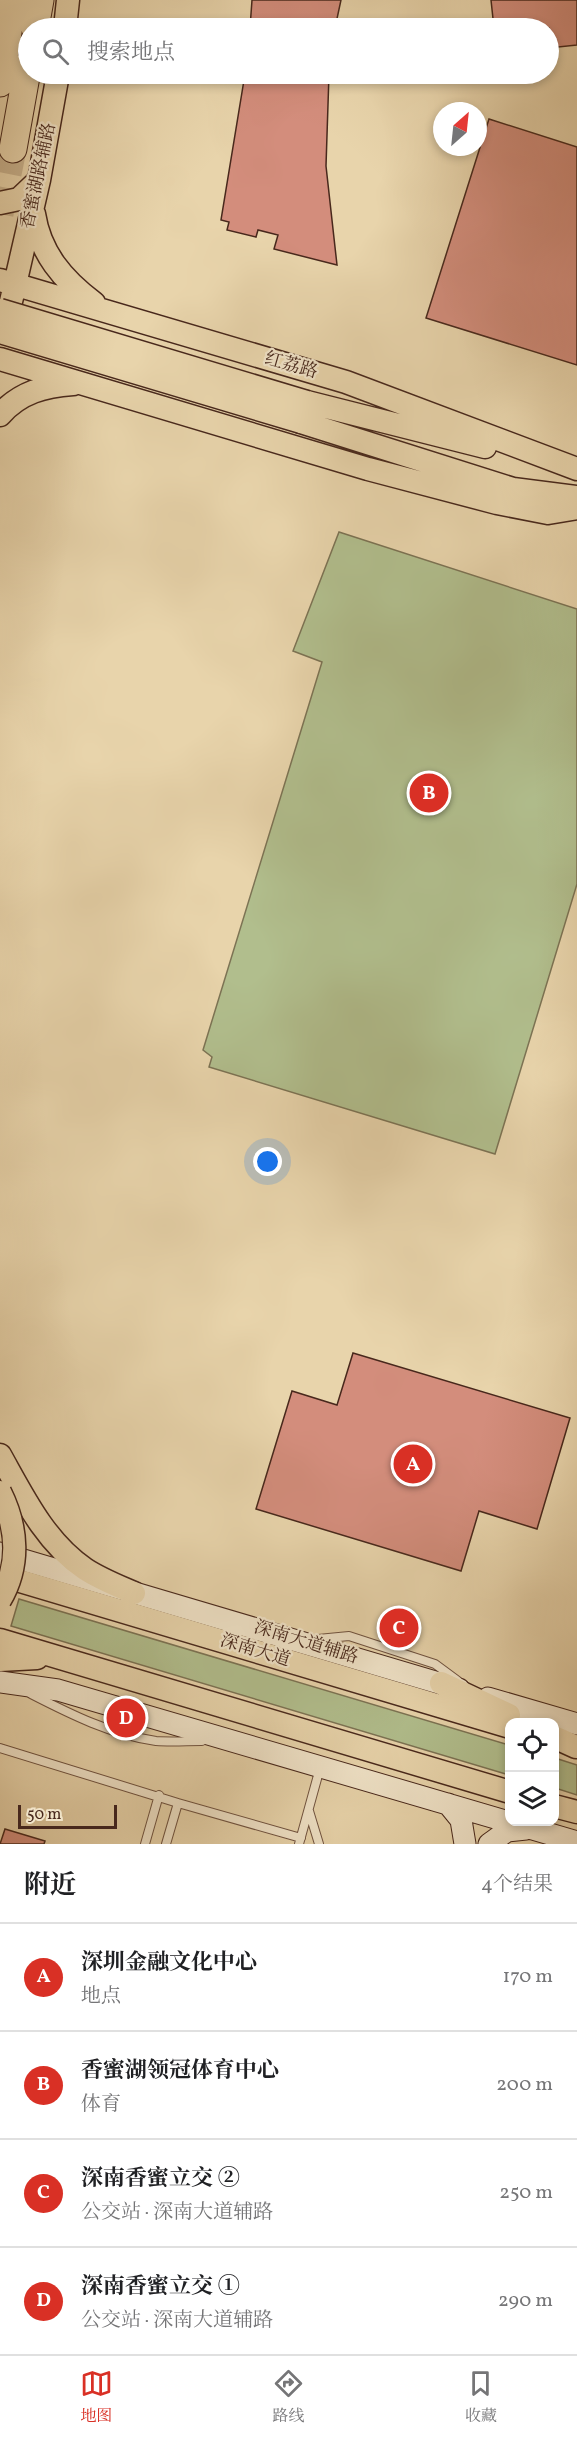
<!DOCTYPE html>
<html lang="zh">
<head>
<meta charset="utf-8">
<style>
	body { margin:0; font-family:Vollkorn,"Noto Serif SC",serif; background:#f2f2f2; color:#202124 }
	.controls { position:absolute; right:18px; bottom:18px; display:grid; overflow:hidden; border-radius:12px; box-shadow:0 3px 9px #0003 }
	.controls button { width:54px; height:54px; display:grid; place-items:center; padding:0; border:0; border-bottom:2px solid #e0e0e0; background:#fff; color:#202124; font:30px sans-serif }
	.compass { position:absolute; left:433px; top:102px; width:54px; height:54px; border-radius:50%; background:#fff; box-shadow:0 3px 9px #0003; rotate:27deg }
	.scale { position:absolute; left:18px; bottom:15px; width:99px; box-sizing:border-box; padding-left:6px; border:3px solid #48281c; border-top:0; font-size:16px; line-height:21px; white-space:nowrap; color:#48281c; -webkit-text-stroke:4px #f0e3c8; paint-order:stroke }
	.you { position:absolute; left:268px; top:1162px; width:21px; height:21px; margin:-15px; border:4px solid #fff; border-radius:50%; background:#1a73e8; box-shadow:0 0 0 9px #1a73e833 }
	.badge { display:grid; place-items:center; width:39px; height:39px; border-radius:50%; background:#d93025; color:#fff; font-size:20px; font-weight:700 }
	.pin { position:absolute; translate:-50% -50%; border:3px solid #fff; box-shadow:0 2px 6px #0006 }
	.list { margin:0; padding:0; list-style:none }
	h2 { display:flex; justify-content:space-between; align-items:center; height:78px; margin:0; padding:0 24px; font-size:26px }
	h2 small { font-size:20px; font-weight:400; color:#757577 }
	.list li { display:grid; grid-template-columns:39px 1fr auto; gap:18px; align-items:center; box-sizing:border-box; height:108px; padding:0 24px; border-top:2px solid #e0e0e0 }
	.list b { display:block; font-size:22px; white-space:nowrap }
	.list p { margin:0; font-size:20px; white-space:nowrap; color:#757577 }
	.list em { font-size:20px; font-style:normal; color:#757577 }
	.icon { flex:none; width:33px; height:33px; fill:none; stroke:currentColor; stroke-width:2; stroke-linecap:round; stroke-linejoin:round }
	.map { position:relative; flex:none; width:577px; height:1844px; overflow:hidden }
	.search { position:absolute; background:#fff; box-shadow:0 3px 9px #0003; left:18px; right:18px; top:18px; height:66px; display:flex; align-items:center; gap:15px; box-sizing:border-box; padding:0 21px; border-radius:33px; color:#757577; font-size:22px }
	.sheet { height:510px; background:#fff }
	nav { display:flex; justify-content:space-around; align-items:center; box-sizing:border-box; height:84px; border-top:2px solid #e0e0e0; background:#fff; font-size:16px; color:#757577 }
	nav a { display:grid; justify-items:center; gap:3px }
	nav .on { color:#d93025 }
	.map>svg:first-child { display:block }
	.green { fill:#b1be8d; stroke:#7c7354; stroke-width:1.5 }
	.building { fill:#d38d7c; stroke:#48281c; stroke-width:1.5 }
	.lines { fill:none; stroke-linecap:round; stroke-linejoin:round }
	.highway-tunnel { stroke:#c8b28e; stroke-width:27; stroke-dasharray:27 14; stroke-linecap:butt }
	.lane-casing { stroke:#705340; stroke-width:10 }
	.secondary-casing { stroke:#48281c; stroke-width:23 }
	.primary-casing { stroke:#48281c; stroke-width:25 }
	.highway-casing { stroke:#48281c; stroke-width:29 }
	.lane { stroke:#f0e3c8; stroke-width:8 }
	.secondary { stroke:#f0e3c8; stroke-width:21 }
	.primary { stroke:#e8d4ab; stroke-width:22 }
	.highway { stroke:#e8d4ab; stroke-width:27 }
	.primary-bridge-casing { stroke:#48281c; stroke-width:25; stroke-linecap:butt }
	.primary-bridge { stroke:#e8d4ab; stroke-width:22 }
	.labels { text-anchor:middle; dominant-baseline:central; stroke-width:4.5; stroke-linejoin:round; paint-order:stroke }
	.street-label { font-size:18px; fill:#48281c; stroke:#f0e3c8 }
</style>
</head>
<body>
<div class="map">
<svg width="577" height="1844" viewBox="0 0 577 1844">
	<rect width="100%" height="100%" fill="#e8d4ab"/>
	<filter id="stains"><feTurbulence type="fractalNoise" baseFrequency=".00333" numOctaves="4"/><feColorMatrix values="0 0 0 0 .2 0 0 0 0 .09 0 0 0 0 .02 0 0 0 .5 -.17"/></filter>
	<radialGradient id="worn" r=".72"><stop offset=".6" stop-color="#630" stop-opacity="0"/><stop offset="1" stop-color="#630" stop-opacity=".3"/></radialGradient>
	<!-- green -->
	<path class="green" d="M339 532 577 609V884L495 1154 209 1067 212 1057 203 1050 322 662 293 651Z
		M19 1599 509 1745V1775L11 1626Z
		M555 1758 577 1765V1795L555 1788Z"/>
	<!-- building -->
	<path class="building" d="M252 0H341L335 28H250Z
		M491 0H577V45L549 48V28H494Z
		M245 74H329L326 166 337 265 274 249 278 235 258 230 256 237 227 230 229 222 221 220Z
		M489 119 577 147V365L426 318Z
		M353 1353 570 1418 537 1529 479 1511 461 1571 256 1509 292 1391 337 1405Z
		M5 1829 45 1841 44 1844H0Z"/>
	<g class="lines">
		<!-- highway-tunnel -->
		<path class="highway-tunnel" d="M0 214 13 149"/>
		<!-- lane casing -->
		<g class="lane-casing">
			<path id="lane" d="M318 1639 349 1636 435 1664 458 1681
				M31 1694C70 1714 112 1735 156 1741 171 1742 187 1741 202 1741
				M0 1748 178 1803
				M309 1811 319 1844
				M145 1844 159 1795
				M166 1844 178 1803 301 1838
				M299 1844 320 1768"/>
		</g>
		<!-- secondary casing -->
		<g class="secondary-casing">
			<path id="secondary" d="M0 1553 459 1689
				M0 1682 58 1690 577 1842
				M488 1698 577 1724
				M448 1804 461 1820 465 1844
				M489 1844 507 1831 526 1829"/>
		</g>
		<!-- primary casing -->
		<g class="primary-casing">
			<path id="primary" d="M65 28 68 0
				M0 203 19 199 39 180
				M34 214C40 253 63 280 94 303
				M0 280 346 382 577 469
				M4 332 39 180 58 74
				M0 359 368 469 497 503 548 513 577 508
				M307 402 485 447
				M0 415C20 392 45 386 73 384
				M301 422 513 489 577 497
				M0 1455C23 1496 45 1542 85 1569 100 1579 118 1586 134 1593
				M0 1575 510 1727
				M0 1640 510 1792
				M0 1660 37 1658
				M441 1683 509 1715
				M554 1737 576 1747
				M554 1806 577 1812"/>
		</g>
		<!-- highway casing -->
		<g class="highway-casing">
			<path id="highway" d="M35 28 40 0
				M0 83 13 0
				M13 149 28 65"/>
		</g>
		<!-- lane -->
		<use href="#lane" class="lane"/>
		<!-- secondary -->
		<use href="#secondary" class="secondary"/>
		<!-- primary -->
		<use href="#primary" class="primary"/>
		<!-- highway -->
		<use href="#highway" class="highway"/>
		<!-- primary-bridge casing -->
		<g class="primary-bridge-casing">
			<path id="primary-bridge" d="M0 310 307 402
				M0 332 301 422
				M0 1492C18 1528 20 1566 0 1600"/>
		</g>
		<!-- primary-bridge -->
		<use href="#primary-bridge" class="primary-bridge"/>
	</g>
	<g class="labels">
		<!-- street labels -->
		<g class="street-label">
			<text transform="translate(39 176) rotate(-78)">香蜜湖路辅路</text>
			<text transform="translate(291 366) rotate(16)">红荔路</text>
			<text transform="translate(306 1643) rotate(17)">深南大道辅路</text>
			<text transform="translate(255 1651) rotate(17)">深南大道</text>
		</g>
	</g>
	<rect width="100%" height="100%" filter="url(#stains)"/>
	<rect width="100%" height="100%" fill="url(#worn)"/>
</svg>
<div class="controls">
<button><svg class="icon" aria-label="locate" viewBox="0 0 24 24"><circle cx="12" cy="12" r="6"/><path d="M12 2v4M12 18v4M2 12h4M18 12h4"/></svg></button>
<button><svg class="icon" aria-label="layers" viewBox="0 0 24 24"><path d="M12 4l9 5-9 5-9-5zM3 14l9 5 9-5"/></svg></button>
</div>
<svg class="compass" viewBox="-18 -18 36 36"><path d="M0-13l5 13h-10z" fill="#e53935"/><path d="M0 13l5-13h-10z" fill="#757577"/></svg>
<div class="scale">50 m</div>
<div class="you"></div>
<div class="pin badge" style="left:413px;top:1464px">A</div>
<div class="pin badge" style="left:429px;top:793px">B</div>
<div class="pin badge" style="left:399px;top:1628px">C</div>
<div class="pin badge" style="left:126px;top:1718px">D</div>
<div class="search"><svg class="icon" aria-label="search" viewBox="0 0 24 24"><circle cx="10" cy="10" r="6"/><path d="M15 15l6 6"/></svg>搜索地点</div>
</div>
<section class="sheet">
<h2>附近<small>4个结果</small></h2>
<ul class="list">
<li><span class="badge">A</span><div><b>深圳金融文化中心</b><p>地点</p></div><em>170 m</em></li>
<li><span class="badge">B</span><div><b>香蜜湖领冠体育中心</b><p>体育</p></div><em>200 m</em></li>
<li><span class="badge">C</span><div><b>深南香蜜立交 ②</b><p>公交站 · 深南大道辅路</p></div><em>250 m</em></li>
<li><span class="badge">D</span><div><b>深南香蜜立交 ①</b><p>公交站 · 深南大道辅路</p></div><em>290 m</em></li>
</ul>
</section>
<nav>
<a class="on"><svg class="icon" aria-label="map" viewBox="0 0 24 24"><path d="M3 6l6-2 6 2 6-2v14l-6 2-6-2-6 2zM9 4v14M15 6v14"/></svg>地图</a>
<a><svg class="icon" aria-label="directions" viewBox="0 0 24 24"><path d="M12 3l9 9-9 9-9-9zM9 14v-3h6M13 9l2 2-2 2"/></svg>路线</a>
<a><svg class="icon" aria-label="saved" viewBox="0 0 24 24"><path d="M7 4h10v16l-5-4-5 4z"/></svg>收藏</a>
</nav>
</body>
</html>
